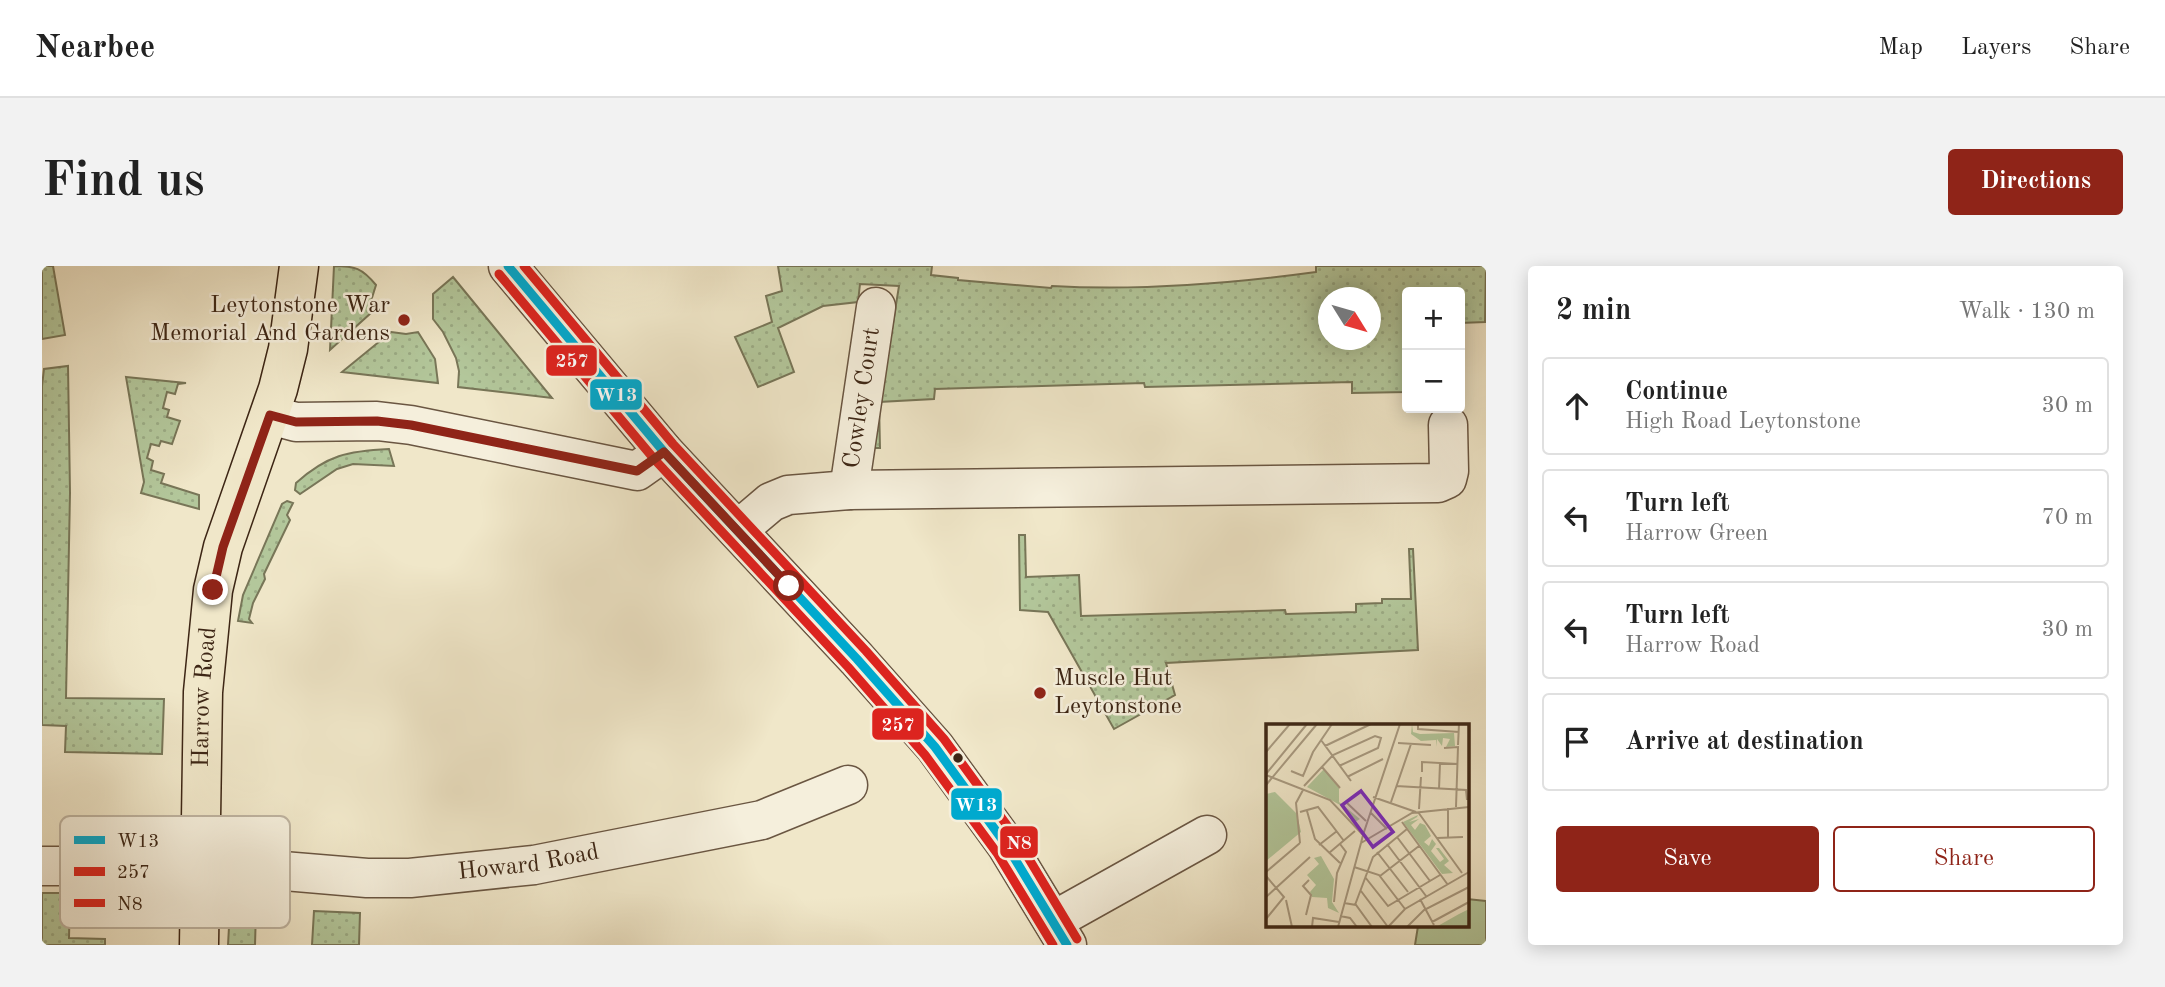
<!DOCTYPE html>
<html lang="en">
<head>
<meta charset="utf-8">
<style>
	body { margin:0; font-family:"Old Standard TT",serif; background:#f2f2f2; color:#222 }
	.controls { position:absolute; right:21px; top:21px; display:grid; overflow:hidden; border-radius:7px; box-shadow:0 4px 18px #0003 }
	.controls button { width:63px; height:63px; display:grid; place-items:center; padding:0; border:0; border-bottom:2px solid #e0e0e0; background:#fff; color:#222; font:35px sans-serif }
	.compass { position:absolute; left:1276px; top:21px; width:63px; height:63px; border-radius:50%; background:#fff; box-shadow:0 4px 18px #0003; rotate:127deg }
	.stop { position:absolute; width:21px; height:21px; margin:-16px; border:5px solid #8f2418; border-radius:50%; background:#fff }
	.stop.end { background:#8f2418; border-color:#fff; box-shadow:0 2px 7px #0008 }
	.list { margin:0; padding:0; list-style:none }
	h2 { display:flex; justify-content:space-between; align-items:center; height:91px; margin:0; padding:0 28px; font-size:30px }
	h2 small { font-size:23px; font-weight:400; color:#767676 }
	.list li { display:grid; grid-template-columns:46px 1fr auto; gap:21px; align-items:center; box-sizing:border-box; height:98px; margin:0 14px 14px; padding:0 14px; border:2px solid #e0e0e0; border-radius:7px }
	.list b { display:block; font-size:26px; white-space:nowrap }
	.list p { margin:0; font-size:23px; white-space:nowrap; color:#767676 }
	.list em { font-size:23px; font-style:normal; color:#767676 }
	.actions { display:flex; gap:14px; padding:21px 28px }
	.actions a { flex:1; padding:16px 0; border:2px solid #8f2418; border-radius:7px; text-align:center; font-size:24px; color:#8f2418 }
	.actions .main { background:#8f2418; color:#fff }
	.icon { flex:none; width:38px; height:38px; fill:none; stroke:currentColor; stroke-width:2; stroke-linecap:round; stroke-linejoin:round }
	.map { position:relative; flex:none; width:1444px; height:679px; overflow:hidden; border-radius:7px }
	header { display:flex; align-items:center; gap:42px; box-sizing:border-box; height:98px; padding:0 35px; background:#fff; border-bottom:2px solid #e0e0e0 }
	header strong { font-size:33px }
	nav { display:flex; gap:38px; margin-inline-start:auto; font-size:24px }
	.intro { display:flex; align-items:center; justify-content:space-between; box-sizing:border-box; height:168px; padding:0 42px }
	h1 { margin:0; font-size:49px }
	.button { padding:18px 32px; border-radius:7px; background:#8f2418; color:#fff; font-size:24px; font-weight:700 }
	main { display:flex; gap:42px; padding:0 42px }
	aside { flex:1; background:#fff; border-radius:7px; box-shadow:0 4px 18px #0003 }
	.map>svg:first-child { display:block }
	.grass { fill:url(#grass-dots); stroke:#787658; stroke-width:2; fill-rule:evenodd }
	.park { fill:#b3c79b; stroke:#787658; stroke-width:2 }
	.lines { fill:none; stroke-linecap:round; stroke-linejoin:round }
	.minor-casing { stroke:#6a5642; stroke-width:41 }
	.major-casing { stroke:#3d2615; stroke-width:41 }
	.minor { stroke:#f5efdc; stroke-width:38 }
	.major { stroke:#f0e7c9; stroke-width:38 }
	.bus-1-casing { stroke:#f5efdc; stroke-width:14 }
	.bus-2-casing { stroke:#f5efdc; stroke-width:14 }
	.bus-3-casing { stroke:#f5efdc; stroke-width:14 }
	.bus-1 { stroke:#00a9ce; stroke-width:9 }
	.bus-2 { stroke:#dc241f; stroke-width:9 }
	.bus-3 { stroke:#dc241f; stroke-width:9 }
	.route { stroke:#8f2418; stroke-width:9 }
	.poi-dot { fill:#8f2418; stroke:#f5efdc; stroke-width:2.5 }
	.bus-dot { fill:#3d2615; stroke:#f5efdc; stroke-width:2.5 }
	.labels { text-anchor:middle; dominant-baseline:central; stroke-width:5; stroke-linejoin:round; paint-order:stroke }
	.poi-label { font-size:24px; fill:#3d2615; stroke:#f5efdc; text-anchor:end }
	.street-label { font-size:24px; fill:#3d2615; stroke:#f5efdc }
	.inset-road { fill:none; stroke:#a89a81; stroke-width:2 }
	.view { fill:#7b2cbf; fill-opacity:0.15; stroke:#7b2cbf; stroke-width:3.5 }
	.inset-edge { fill:none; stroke:#3d2615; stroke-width:3.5 }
	.key { fill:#f5efdc; stroke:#beb3a0; stroke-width:2 }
	.key-label { font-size:19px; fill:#3d2615 }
	.line-badge { stroke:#f5efdc; stroke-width:2.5 }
	.badge-label { font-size:19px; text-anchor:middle; font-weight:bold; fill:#fff }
</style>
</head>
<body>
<header>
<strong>Nearbee</strong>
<nav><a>Map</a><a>Layers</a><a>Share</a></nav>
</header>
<div class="intro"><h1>Find us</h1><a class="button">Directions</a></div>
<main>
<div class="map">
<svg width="1444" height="679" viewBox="0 0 1444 679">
	<defs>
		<pattern id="grass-dots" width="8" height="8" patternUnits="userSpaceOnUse" patternTransform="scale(1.75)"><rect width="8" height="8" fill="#b3c79b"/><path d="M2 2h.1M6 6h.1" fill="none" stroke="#9bab85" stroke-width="1.8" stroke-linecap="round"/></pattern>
	</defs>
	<rect width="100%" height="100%" fill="#f0e7c9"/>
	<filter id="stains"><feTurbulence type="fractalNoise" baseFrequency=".00286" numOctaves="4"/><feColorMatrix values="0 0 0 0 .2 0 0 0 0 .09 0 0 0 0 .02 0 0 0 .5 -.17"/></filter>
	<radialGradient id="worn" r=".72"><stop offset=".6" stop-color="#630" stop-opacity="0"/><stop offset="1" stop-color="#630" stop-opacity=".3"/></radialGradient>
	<!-- grass -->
	<path class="grass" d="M0 0H11L23 69 0 73Z
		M292 0C313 0 320 2 334 19L329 35 330 46 288 84Z
		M736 0H890L889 9 916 12V14L1009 22 1010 20C1099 25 1186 18 1274 6V0H1444L1443 56 1418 57V26H1365V126L1310 127V116L1103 121 1102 117 893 123 892 133 837 136 838 182H830L834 108 844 101 857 20 818 18 816 36 781 40 736 62 752 106 716 121 693 71 730 56 724 30 740 25ZM1286 32H1328V74H1286Z
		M411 11 510 132 416 121 417 105 414 92 401 66 391 53V28Z
		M349 66 364 68 376 66 393 93 396 117 300 106Z
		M26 100 28 227 24 432 122 433 120 488 23 486 24 460 0 459V120L2 103Z
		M84 111 144 117 136 118 133 128 125 126 121 142 127 144 125 151 138 155 130 178 119 175 117 180 109 178 105 192 111 195 109 204 122 208 119 217 157 229V243L99 227 102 216Z
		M347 183 352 200 311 198 295 203 258 228 253 224 254 217C285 189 306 185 347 183Z
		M245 235 251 237 245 249 248 254 222 308 223 313 211 337 207 353 210 357 196 355 201 329 240 238Z
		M977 269H983L984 311 1037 309 1039 350 1243 344 1244 348 1314 346V338L1340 337V333H1369L1367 283H1371L1376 384 1124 397 1133 429 1072 463 1006 346 978 344Z
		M0 627H28L27 672 63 673V679H0Z
		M188 643 214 644 213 679H186Z
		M272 645 318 647 317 679H270Z"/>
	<!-- park -->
	<path class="park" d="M1425 633 1444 635V679H1373L1376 660H1425Z"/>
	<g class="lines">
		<!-- minor casing -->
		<g class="minor-casing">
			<g id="minor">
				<path d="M466 0 622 186 815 393 893 481 965 580 1025 679"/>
				<path d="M228 149 254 156 335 155 369 159 595 205 622 186"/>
				<path id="s1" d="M807 224 834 41"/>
				<path d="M696 264 729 236 746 229 807 224 1396 217 1405 213 1407 205 1406 159"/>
				<path id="s2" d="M159 598 325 612H368L492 599 720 554 806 519"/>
				<path d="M0 600H100"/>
				<path d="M1011 655 1165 569"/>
			</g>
		</g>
		<!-- major casing -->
		<g class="major-casing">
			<g id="major">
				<path id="s3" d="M157 679 161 426 171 324 181 281 236 123 246 83 257 0"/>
			</g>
		</g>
		<!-- minor -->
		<use href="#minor" class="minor"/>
		<!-- major -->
		<use href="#major" class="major"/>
		<!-- bus-1 casing -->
		<g class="bus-1-casing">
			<path id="bus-1" d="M466 0 622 186 815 393 893 481 965 580 1025 679"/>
		</g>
		<!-- bus-2 casing -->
		<g class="bus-2-casing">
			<path id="bus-2" d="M457 8 613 194 806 401 883 489 955 587 1011 679"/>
		</g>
		<!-- bus-3 casing -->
		<g class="bus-3-casing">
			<path id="bus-3" d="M482 0 631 178 824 385 902 473 975 573 1035 673"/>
		</g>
		<!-- bus-1 -->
		<use href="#bus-1" class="bus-1"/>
		<!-- bus-2 -->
		<use href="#bus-2" class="bus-2"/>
		<!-- bus-3 -->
		<use href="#bus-3" class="bus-3"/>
	</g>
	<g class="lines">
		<!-- route -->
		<path class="route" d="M171 324 181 281 228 149 254 156 335 155 369 159 595 205 622 186 747 320"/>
	</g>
	<!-- markers -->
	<g class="poi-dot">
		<circle cx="362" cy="54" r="7"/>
		<circle cx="998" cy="427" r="7"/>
	</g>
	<circle class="bus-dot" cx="916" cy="492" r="6"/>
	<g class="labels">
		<!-- poi labels -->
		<g class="poi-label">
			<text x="348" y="40">Leytonstone War<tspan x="348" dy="28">Memorial And Gardens</tspan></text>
			<text x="1012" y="413" text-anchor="start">Muscle Hut<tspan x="1012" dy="28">Leytonstone</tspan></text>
		</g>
		<!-- street labels -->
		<g class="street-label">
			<text stroke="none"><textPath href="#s1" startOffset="93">Cowley Court</textPath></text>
			<text stroke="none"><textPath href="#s3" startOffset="248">Harrow Road</textPath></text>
			<text stroke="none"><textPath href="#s2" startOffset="329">Howard Road</textPath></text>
		</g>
	</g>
	<!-- overview -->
	<g transform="translate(1224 458)">
		<rect width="203" height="203" fill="#f0e7c9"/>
		<path d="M146 0 147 8 154 10 188 9 189 22 180 23 184 15 177 14 176 22 171 15 170 23H162H170V16L155 17 145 10ZM58 45 73 64V78L94 95 89 98 94 102 90 100 76 82 41 63ZM152 91 151 93 143 98 153 95 145 101 149 106 154 99 159 101 165 112 158 118 163 122 166 115 170 120 165 127 174 138 178 135 170 124H173L183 137 178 141 187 149 176 150 137 98Z" fill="#b3c79b"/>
		<path d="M9 68 31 90 35 108 0 137V70ZM203 185V203H170L193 190Z" fill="#b3c79b"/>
		<path d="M55 132 68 155 66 178 73 189 62 184 61 174 46 173 44 168 50 161 41 151 53 140 48 134Z" fill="#b3c79b"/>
		<path class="inset-road" d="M152 0V5L193 8M55 16 85 57M132 19 165 21M192 21 193 0M59 22 105 0M178 24 192 23 190 83M0 28 24 0M56 43 74 64M25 47 37 52 47 28 66 0M156 48V38L192 40M0 50 41 0M0 51 64 76 97 111 95 119M81 53 117 35M0 61 51 0M38 62 67 31 109 12 115 14 112 24 73 42M130 62 200 66 201 76M173 65 174 39M107 73 150 88M125 78 145 20M81 79 100 97M153 85 155 53M41 87 49 115 74 139M34 88 52 83 78 117M152 88 196 149M105 89 121 105M136 98 182 161M97 111 134 0M131 113 164 157M182 113V84M171 114 197 113M34 119 30 79 37 66M95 119 146 89 203 83M121 120 160 172M53 121 71 107M111 128 142 168M63 129 89 107M88 143 113 151 139 185M0 148 34 119M0 152 18 173 0 195M114 152 153 122M99 153 122 182 174 151M95 167 122 203M0 173 44 133M154 175 168 201M20 176 26 203M68 178 71 149 80 128 74 120M78 179 90 181 106 203M89 181 107 133 141 105M40 191 45 171 37 162 43 156M74 192 84 194 91 203M166 198 203 178M46 203 47 194 73 198M72 203 95 119M122 203 139 185 203 148M141 203 158 186 203 163"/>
		<path class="view" d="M95 67 127 108 107 123 76 81Z"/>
		<rect width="203" height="203" class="inset-edge"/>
	</g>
	<!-- legend -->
	<rect x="18" y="550" width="230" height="112" rx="10" class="key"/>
	<rect x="32" y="570" width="31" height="8" fill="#00a9ce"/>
	<rect x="32" y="601" width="31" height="9" fill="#dc241f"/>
	<rect x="32" y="633" width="31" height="8" fill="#dc241f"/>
	<g class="key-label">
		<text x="75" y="581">W13</text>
		<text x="75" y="612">257</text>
		<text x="75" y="644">N8</text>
	</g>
	<g class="line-badge">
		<rect x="503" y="78" width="53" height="33" rx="7" fill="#dc241f"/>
		<rect x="547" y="112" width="54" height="33" rx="7" fill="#00a9ce"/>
		<rect x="829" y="441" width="54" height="34" rx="7" fill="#dc241f"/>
		<rect x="908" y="521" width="53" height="34" rx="7" fill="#00a9ce"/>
		<rect x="957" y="559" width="40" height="34" rx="7" fill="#dc241f"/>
	</g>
	<g class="badge-label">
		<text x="530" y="101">257</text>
		<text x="574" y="135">W13</text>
		<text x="856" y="465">257</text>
		<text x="934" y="545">W13</text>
		<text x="977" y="583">N8</text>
	</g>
	<rect width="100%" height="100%" filter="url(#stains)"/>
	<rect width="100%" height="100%" fill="url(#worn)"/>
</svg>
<div class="controls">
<button>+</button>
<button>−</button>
</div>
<svg class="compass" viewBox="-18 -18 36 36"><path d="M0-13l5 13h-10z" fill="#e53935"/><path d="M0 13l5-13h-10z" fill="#767676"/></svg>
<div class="stop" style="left:747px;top:320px"></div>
<div class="stop end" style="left:171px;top:324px"></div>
</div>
<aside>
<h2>2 min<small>Walk · 130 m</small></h2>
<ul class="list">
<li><svg class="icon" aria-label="ahead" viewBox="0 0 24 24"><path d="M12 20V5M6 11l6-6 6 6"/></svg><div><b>Continue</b><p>High Road Leytonstone</p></div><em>30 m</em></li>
<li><svg class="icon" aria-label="left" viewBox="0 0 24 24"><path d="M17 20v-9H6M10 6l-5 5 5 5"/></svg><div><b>Turn left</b><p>Harrow Green</p></div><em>70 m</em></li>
<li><svg class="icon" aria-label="left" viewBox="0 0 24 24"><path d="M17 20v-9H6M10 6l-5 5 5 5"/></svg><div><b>Turn left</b><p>Harrow Road</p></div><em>30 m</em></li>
<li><svg class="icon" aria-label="arrive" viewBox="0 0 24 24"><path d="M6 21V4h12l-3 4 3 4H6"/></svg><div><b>Arrive at destination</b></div></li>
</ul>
<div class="actions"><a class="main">Save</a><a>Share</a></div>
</aside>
</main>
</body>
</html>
